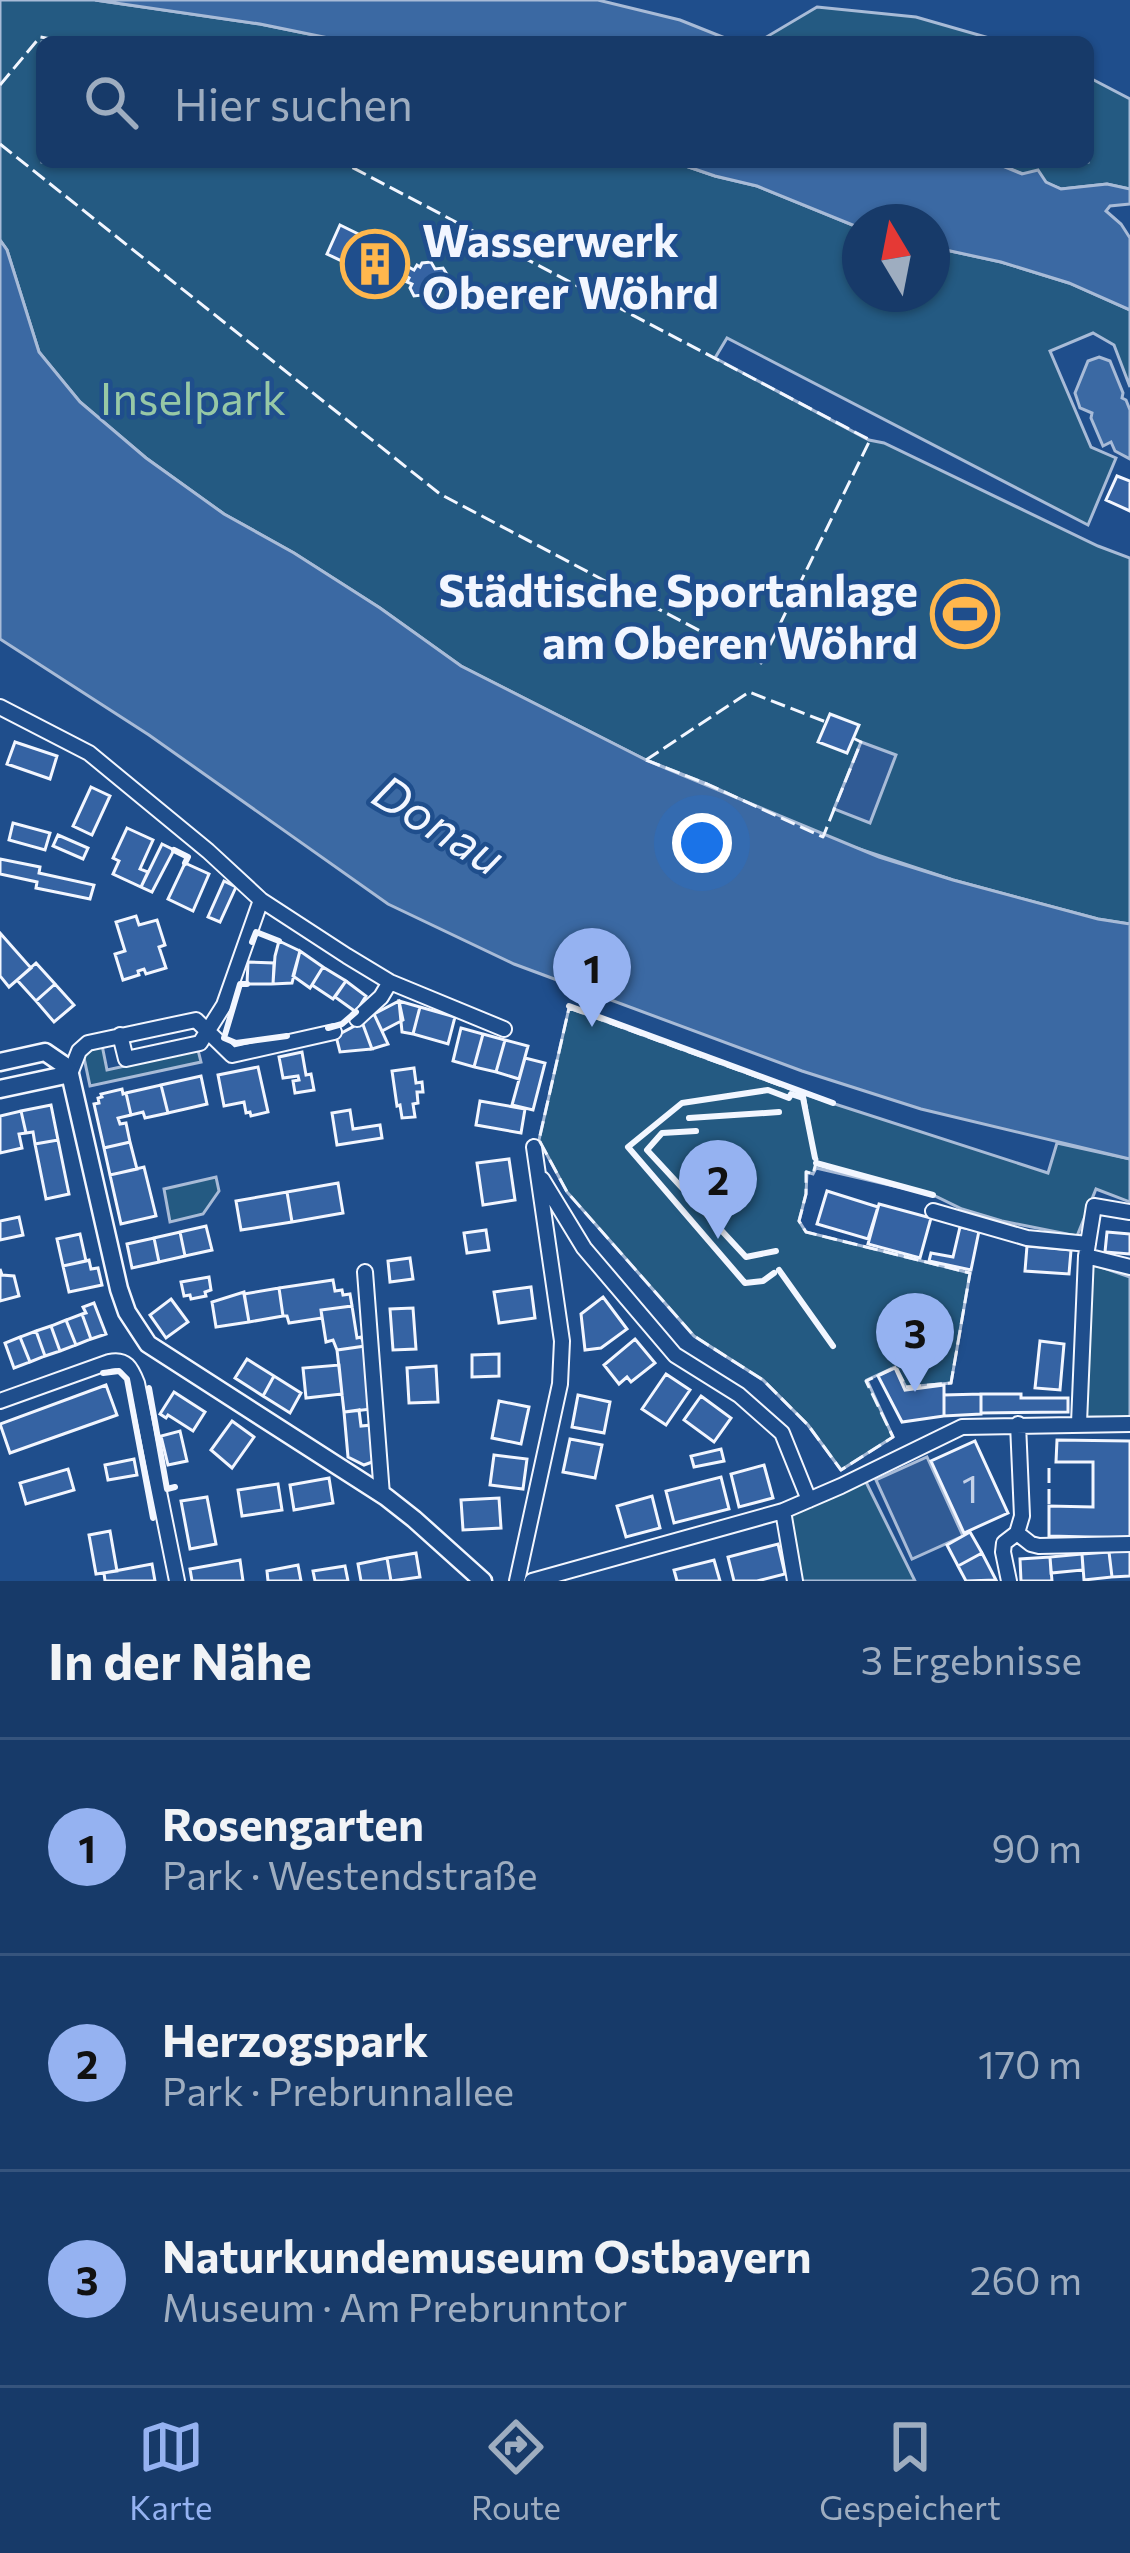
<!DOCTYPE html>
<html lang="de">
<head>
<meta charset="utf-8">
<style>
	body { margin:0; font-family:Commissioner,sans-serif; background:#20416f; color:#f1f3f6 }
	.compass { position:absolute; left:842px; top:204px; width:108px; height:108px; border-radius:50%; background:#173a69; box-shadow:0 3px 9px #0004; rotate:350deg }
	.you { position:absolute; left:702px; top:843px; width:42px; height:42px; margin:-30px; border:9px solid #fff; border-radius:50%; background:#1a73e8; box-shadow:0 0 0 18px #1a73e833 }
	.badge { display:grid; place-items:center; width:78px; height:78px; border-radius:50%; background:#95b2f1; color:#111; font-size:39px; font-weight:700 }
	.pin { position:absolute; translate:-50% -99px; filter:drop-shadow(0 3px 6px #0008) }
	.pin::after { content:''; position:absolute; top:63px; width:42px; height:36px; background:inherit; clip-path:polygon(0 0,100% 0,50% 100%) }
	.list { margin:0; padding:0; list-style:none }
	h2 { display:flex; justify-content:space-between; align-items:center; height:156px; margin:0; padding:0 48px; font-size:51px }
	h2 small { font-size:39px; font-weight:400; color:#9eadc0 }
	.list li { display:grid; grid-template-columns:78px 1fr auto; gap:36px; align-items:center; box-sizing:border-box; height:216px; padding:0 48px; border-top:3px solid #36547d }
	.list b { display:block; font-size:45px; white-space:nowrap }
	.list p { margin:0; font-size:39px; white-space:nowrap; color:#9eadc0 }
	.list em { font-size:39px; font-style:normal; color:#9eadc0 }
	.icon { flex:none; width:66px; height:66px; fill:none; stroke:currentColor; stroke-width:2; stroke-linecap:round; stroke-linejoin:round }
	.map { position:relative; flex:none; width:1130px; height:1581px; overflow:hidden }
	.search { position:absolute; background:#173a69; box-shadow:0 3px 9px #0004; left:36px; right:36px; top:36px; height:132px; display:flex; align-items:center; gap:30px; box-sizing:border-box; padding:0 42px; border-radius:18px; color:#9eadc0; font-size:45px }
	.sheet { height:804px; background:#173a69 }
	nav { display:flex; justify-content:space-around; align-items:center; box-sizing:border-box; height:168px; border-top:3px solid #36547d; background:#173a69; font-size:33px; color:#9eadc0 }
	nav a { display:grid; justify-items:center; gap:6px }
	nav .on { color:#95b2f1 }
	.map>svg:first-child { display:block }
	.green { fill:#245a82; stroke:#a8bbd7; stroke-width:3 }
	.parking { fill:#305b95; stroke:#a8bbd7; stroke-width:3 }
	.water { fill:#3b69a3; stroke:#a8bbd7; stroke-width:3 }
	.building { fill:#3563a3; stroke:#f2f6ff; stroke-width:3 }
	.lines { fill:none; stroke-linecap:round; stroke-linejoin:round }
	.minor-casing { stroke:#f2f6ff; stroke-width:18 }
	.tertiary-casing { stroke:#f2f6ff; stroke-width:21 }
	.minor { stroke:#1f4e8c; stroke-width:14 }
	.tertiary { stroke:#1f4e8c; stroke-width:16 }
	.fence { stroke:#f2f6ff; stroke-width:3; stroke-dasharray:15 6; stroke-linecap:butt }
	.wall { stroke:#f2f6ff; stroke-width:6 }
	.labels { text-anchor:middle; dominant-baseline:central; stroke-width:9; stroke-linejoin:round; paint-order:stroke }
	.number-label { font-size:39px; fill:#c3d1e8 }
	.poi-label { font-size:45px; font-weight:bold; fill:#f2f6ff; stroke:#1f4e8c; text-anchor:start }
	.park-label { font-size:45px; fill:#97c8a6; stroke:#1f4e8c }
	.water-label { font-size:48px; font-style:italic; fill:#f2f6ff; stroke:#1f4e8c }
</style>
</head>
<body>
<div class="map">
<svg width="1130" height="1581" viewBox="0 0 1130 1581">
	<rect width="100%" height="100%" fill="#1f4e8c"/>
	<!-- green -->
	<path class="green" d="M0 0H95L260 24 348 42H42V162H674L715 176 757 186 860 228V294H932V247L1001 262 1069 283 1130 310V387L1114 345 1093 333 1050 351 1091 447 1116 458 1088 525 727 338 715 358 869 440 884 443 1098 546 1130 558V924L1098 919 953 880 823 837 707 784 646 760 461 666 380 608 294 553 224 514 146 458 80 402 39 352 7 250 0 240Z
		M817 7 916 17 1003 42H758Z
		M1088 77 1130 99V189L1107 184 1061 189 993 162H1088Z
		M569 1008 804 1094 1048 1173 1057 1143 1130 1159V1202L1096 1189 1077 1236 1002 1221 962 1209 933 1195 816 1168 813 1174 807 1172 806 1194 799 1221 806 1232 970 1273 951 1383 906 1387 895 1367 867 1380 893 1437 841 1470 808 1425 763 1380 694 1336 567 1192 539 1140Z
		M102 1045 107 1070 198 1050 201 1062 90 1086 83 1053Z
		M216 1177 219 1191 203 1214 170 1222 164 1189Z
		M1092 1264 1130 1277V1418L1085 1417Z
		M865 1480 915 1581H800L788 1514Z"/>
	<!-- parking -->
	<path class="parking" d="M861 742 896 755 870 823 834 809Z
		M927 1457 963 1536 912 1559 876 1480Z"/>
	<!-- water -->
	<path class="water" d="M95 0H598L680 20 735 42H348L260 24Z
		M674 162H993L1022 174 1038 170 1046 182 1061 189 1107 184 1130 189V204L1110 206 1106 211 1121 224 1130 238V310L1069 283 1001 262 932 247V222H860V228L757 186 715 176Z
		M0 240 7 250 39 352 80 402 146 458 224 514 294 553 380 608 461 666 646 760 879 857 953 880 1098 919 1130 924V1159L921 1109 802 1071 514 964 388 904 149 735 0 639Z
		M1099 357 1110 361 1123 393 1122 398 1126 400 1130 410V459L1115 451 1111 442 1103 446 1091 418 1092 413 1080 408 1075 393 1088 361Z"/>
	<!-- building -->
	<path class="building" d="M340 225 399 254 396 260 414 270 417 265 420 267 422 263 431 262 435 269 443 268 448 276 435 301H426L422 295 414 296 410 288 412 284 407 282 409 278 392 269 386 282 327 254Z
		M1117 476 1130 481V511L1106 500Z
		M830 714 859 725 847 753 818 742Z
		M15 742 57 756 50 779 7 764Z
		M91 787 110 796 92 835 73 826Z
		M13 823 50 833 45 850 9 840Z
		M127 828 153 840 140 869 148 872 141 887 113 874 119 861 113 858Z
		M58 835 88 848 83 859 53 846Z
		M162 844 174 850 152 892 141 887Z
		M0 859 40 867 39 873 94 885 90 899 36 888 37 882 0 874Z
		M185 863 209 874 193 911 168 899Z
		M224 881 236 887 220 922 208 917Z
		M136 916 139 925 157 920 165 945 159 947 166 968 146 974 144 969 138 971 139 975 123 980 115 954 125 951 116 922Z
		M0 933 31 968 9 987 0 976Z
		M279 941 300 951 292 983 273 984 275 956Z
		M300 951 323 967 310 988 293 976Z
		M248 962 274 963 273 984H247Z
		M36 963 55 984 36 1001 17 980Z
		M323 967 346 981 333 999 312 985Z
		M346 981 366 996 356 1012 335 997Z
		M55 984 74 1005 54 1022 36 1001Z
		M399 1001 420 1007 413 1034 402 1032Z
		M399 1001 403 1020 382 1031 374 1014Z
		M420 1007 455 1017 448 1044 413 1034Z
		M374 1014 388 1044 372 1049 362 1022Z
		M362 1022 372 1049 340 1052 336 1036Z
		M461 1028 483 1034 474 1067 453 1061Z
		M483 1034 505 1040 496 1072 474 1067Z
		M505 1040 528 1046 519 1079 496 1072Z
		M302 1052 306 1075 311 1074 314 1090 295 1093 293 1081 299 1080 298 1076 283 1078 279 1057Z
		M525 1058 545 1063 533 1110 512 1105Z
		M258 1067 268 1112 251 1116 250 1112 246 1113 244 1102 224 1106 218 1075Z
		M414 1068 416 1083 422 1082 423 1092H417L418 1103 413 1104 415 1117 402 1118 400 1105 397 1106 392 1071Z
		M201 1076 207 1104 168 1113 161 1085Z
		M161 1085 168 1113 145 1118 143 1112 131 1115 126 1093Z
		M122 1089 123 1094 126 1093 131 1115 118 1118 120 1124 126 1123 130 1142 104 1148 94 1104 99 1103 98 1098 102 1097 101 1094Z
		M480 1101 525 1109 521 1133 476 1125Z
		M51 1105 58 1140 35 1144 33 1132 26 1133 21 1111Z
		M350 1110 353 1129 380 1125 382 1138 337 1145 332 1113Z
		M21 1111 26 1133 19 1134 22 1148 0 1153V1116Z
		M58 1140 69 1194 46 1199 35 1144Z
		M130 1142 137 1169 110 1175 104 1148Z
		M509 1159 515 1200 483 1205 477 1163Z
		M144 1167 156 1216 121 1224 110 1175Z
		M338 1183 343 1213 292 1222 287 1192Z
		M827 1191 878 1207 868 1239 817 1224Z
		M287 1192 292 1222 241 1230 236 1201Z
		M879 1204 931 1218 920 1258 868 1244Z
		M19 1217 23 1235 0 1240V1221Z
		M206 1226 212 1250 185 1256 180 1232Z
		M960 1227 979 1231 971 1270 929 1261 931 1253 953 1257Z
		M486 1230 489 1250 467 1253 464 1233Z
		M180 1232 185 1256 159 1262 154 1238Z
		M1107 1232 1130 1234V1254L1105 1252Z
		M80 1234 86 1261 63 1266 57 1239Z
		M154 1238 159 1262 132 1268 127 1244Z
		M1027 1246 1071 1250 1069 1274 1025 1271Z
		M410 1258 413 1279 390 1282 388 1261Z
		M89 1260 91 1269 98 1268 102 1285 69 1292 63 1266Z
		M0 1269 2 1275 14 1276 19 1296 0 1301Z
		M209 1277 211 1290 205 1292 206 1296 191 1299 190 1295 184 1296 181 1282Z
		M333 1280 335 1291 342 1290 343 1295 350 1294 352 1306 321 1310 322 1318 289 1323 287 1316H283L279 1288Z
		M531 1287 535 1318 499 1323 494 1292Z
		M279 1288 283 1316 249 1322 244 1294Z
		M244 1292 249 1322 216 1327 212 1302Z
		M603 1297 627 1329 601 1348 585 1350 581 1314Z
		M171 1299 188 1322 166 1338 150 1315Z
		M94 1303 106 1334 91 1339 82 1314 86 1313 83 1307Z
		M352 1306 357 1338 361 1337 365 1346 337 1350 333 1340 326 1342 321 1310Z
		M413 1308 416 1349 393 1350 390 1309Z
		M82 1314 91 1339 76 1345 66 1320Z
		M66 1320 76 1345 60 1351 51 1326Z
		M51 1326 60 1351 45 1356 36 1331Z
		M36 1331 45 1356 30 1362 20 1337Z
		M20 1337 30 1362 14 1368 5 1343Z
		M635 1339 655 1363 631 1382 627 1377 619 1384 604 1365Z
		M1040 1341 1064 1344 1060 1390 1035 1388Z
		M365 1346 372 1409 344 1412 337 1350Z
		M499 1354V1376L472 1377V1355Z
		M247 1359 274 1376 263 1396 235 1378Z
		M339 1365 342 1394 306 1398 303 1368Z
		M436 1366 438 1402 409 1403 407 1368Z
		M895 1368 905 1390 944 1385V1416L902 1422 878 1376Z
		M666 1374 690 1390 666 1425 642 1409Z
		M274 1376 301 1393 290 1413 263 1396Z
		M106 1385 117 1415 10 1453 0 1424Z
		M174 1392 205 1412 193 1431 168 1415 166 1418 160 1414Z
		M981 1394H1021V1398H1068V1412L981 1413Z
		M981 1394V1414L944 1416V1395Z
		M578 1395 610 1402 604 1433 572 1427Z
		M701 1396 731 1418 714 1442 684 1420Z
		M499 1401 529 1407 521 1444 492 1438Z
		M359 1410 361 1426 372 1425 375 1461 364 1465 348 1457 344 1412Z
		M232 1421 254 1437 232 1468 211 1450Z
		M180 1431 187 1461 168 1465 161 1436Z
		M570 1439 602 1445 595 1478 563 1472Z
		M1057 1440 1130 1441V1538L1049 1536V1506L1093 1507V1462H1056Z
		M975 1441 1008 1513 964 1533 931 1461Z
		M721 1449 724 1461 694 1467 691 1456Z
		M494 1455 527 1459 523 1489 490 1485Z
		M134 1459 137 1475 108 1480 105 1465Z
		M764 1465 773 1498 739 1507 731 1474Z
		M68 1469 74 1490 26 1504 20 1483Z
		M721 1477 729 1509 674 1523 666 1491Z
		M329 1478 333 1503 294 1510 290 1485Z
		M278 1484 282 1510 242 1516 238 1490Z
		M652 1496 660 1528 626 1537 617 1506Z
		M207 1497 216 1544 190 1549 181 1501Z
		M499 1498 501 1528 463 1530 461 1500Z
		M110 1531 117 1571 96 1574 89 1535Z
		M970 1532 982 1553 958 1566 947 1545Z
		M778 1544 785 1574 757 1581H734L728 1557Z
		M1130 1550V1576L1112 1577 1109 1552Z
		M1109 1552 1112 1577 1084 1580 1082 1554Z
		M416 1553 420 1577 391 1581 387 1558Z
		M982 1553 996 1580 966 1581 958 1566Z
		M1082 1554 1083 1570 1051 1573 1050 1557Z
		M1050 1557 1052 1581H1021L1020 1559Z
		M387 1558 391 1581H361L358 1564Z
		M240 1560 243 1581H192L190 1569Z
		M714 1560 720 1581H677L674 1570Z
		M152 1564 155 1581H105L104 1573Z
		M298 1565 301 1581H268L267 1571Z
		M345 1566 348 1581H315L313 1571Z"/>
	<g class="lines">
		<!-- minor casing -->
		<g class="minor-casing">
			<path id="minor" d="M0 707 89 753 208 851 261 900 347 956 390 982 504 1029
				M357 1019 381 997 390 982
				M120 1035 126 1059 200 1043 224 1005 261 900
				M70 1074 79 1051 88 1043 196 1020 232 1055 334 1032
				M542 1179 584 1248 675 1355 739 1395 782 1433 809 1500
				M933 1211 1027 1238 1088 1244
				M1086 1256 1130 1267
				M365 1272 382 1495
				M0 1401 109 1362C126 1358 131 1368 137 1383L177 1581
				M1079 1423 1086 1256 1094 1206 1130 1212
				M783 1511 795 1581
				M1017 1533 1031 1544 1039 1546 1130 1544
				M1017 1533 1022 1516 1018 1424
				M517 1581 560 1384 562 1341 534 1147
				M532 1581 783 1511 841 1486 962 1427 1130 1424
				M1009 1581 1003 1552 1004 1543 1017 1533"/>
		</g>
		<!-- tertiary casing -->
		<g class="tertiary-casing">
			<path id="tertiary" d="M0 1062 45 1052 64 1065 70 1074 119 1289 127 1312 148 1344 386 1497 414 1519 483 1581
				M0 1089 70 1074"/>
		</g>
		<!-- minor -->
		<use href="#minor" class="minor"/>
		<!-- tertiary -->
		<use href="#tertiary" class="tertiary"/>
		<!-- fence -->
		<path class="fence" d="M0 85 40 37 68 42
			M0 144 440 494 761 663 870 440 342 162
			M646 760 707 784 823 837 861 742 853 738
			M646 760 749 692 826 722
			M569 1008 804 1094 815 1158 817 1159 813 1174 806 1172V1194L799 1221 806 1232 970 1273 951 1383 906 1387 896 1367 866 1381 893 1437 841 1470 808 1425 763 1380 694 1336 567 1192 539 1140Z
			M1049 1504V1462"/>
		<!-- wall -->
		<path class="wall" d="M174 850 188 857 185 863
			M252 942 256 932 279 941
			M247 984H240L224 1038 236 1043 287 1036
			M569 1006 833 1103
			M328 1028 342 1024 356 1012
			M689 1118 779 1112
			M696 1131 662 1133 647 1150 746 1257 776 1251
			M816 1163 933 1195
			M779 1270 833 1346
			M774 1273 763 1281 745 1283 628 1147 682 1103 768 1090 789 1098 791 1094 803 1098 815 1158
			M103 1373 119 1371 127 1379 153 1518
			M149 1388 167 1489 175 1487"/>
	</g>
	<!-- icons -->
	<defs>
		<g id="building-ring" transform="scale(3.45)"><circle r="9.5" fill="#1f4e8c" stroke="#ffb74d" stroke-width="1.5"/><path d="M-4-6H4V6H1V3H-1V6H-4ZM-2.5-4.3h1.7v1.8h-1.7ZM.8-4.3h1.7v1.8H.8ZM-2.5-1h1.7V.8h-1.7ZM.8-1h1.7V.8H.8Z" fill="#ffb74d"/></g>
		<g id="stadium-ring" transform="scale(3.45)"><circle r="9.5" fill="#1f4e8c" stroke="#ffb74d" stroke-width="1.5"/><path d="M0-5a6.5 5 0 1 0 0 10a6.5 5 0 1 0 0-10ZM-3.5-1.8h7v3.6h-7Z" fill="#ffb74d"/></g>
	</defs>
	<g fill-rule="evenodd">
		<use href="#building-ring" x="375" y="264"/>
		<use href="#stadium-ring" x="965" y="614"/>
	</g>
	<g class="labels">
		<!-- number labels -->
		<g class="number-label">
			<text x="970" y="1487">1</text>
		</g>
		<!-- poi labels -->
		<g class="poi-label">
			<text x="422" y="238">Wasserwerk<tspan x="422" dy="52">Oberer Wöhrd</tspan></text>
			<text x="918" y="588" text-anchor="end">Städtische Sportanlage<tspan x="918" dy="52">am Oberen Wöhrd</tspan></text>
		</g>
		<!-- park labels -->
		<g class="park-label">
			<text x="193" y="396">Inselpark</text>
		</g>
		<!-- water labels -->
		<g class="water-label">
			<text transform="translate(440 823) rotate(32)">Donau</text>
		</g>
	</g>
</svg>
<svg class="compass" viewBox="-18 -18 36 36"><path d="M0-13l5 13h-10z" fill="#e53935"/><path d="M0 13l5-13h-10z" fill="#9eadc0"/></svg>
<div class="you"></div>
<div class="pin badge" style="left:592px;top:1027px">1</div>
<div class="pin badge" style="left:718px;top:1239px">2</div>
<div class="pin badge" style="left:915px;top:1392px">3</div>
<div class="search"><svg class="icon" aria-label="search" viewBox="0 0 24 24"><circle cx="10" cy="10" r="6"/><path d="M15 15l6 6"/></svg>Hier suchen</div>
</div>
<section class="sheet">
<h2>In der Nähe<small>3 Ergebnisse</small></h2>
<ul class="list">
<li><span class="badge">1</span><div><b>Rosengarten</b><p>Park · Westendstraße</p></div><em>90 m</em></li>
<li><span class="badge">2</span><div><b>Herzogspark</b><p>Park · Prebrunnallee</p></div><em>170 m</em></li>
<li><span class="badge">3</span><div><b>Naturkundemuseum Ostbayern</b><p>Museum · Am Prebrunntor</p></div><em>260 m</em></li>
</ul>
</section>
<nav>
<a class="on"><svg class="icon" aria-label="map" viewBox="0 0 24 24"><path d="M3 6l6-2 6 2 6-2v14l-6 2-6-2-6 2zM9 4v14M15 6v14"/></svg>Karte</a>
<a><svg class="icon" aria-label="directions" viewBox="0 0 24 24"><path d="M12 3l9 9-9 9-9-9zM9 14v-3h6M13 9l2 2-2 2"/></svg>Route</a>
<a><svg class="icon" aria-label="saved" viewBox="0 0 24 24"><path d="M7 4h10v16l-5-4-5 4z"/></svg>Gespeichert</a>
</nav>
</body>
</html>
